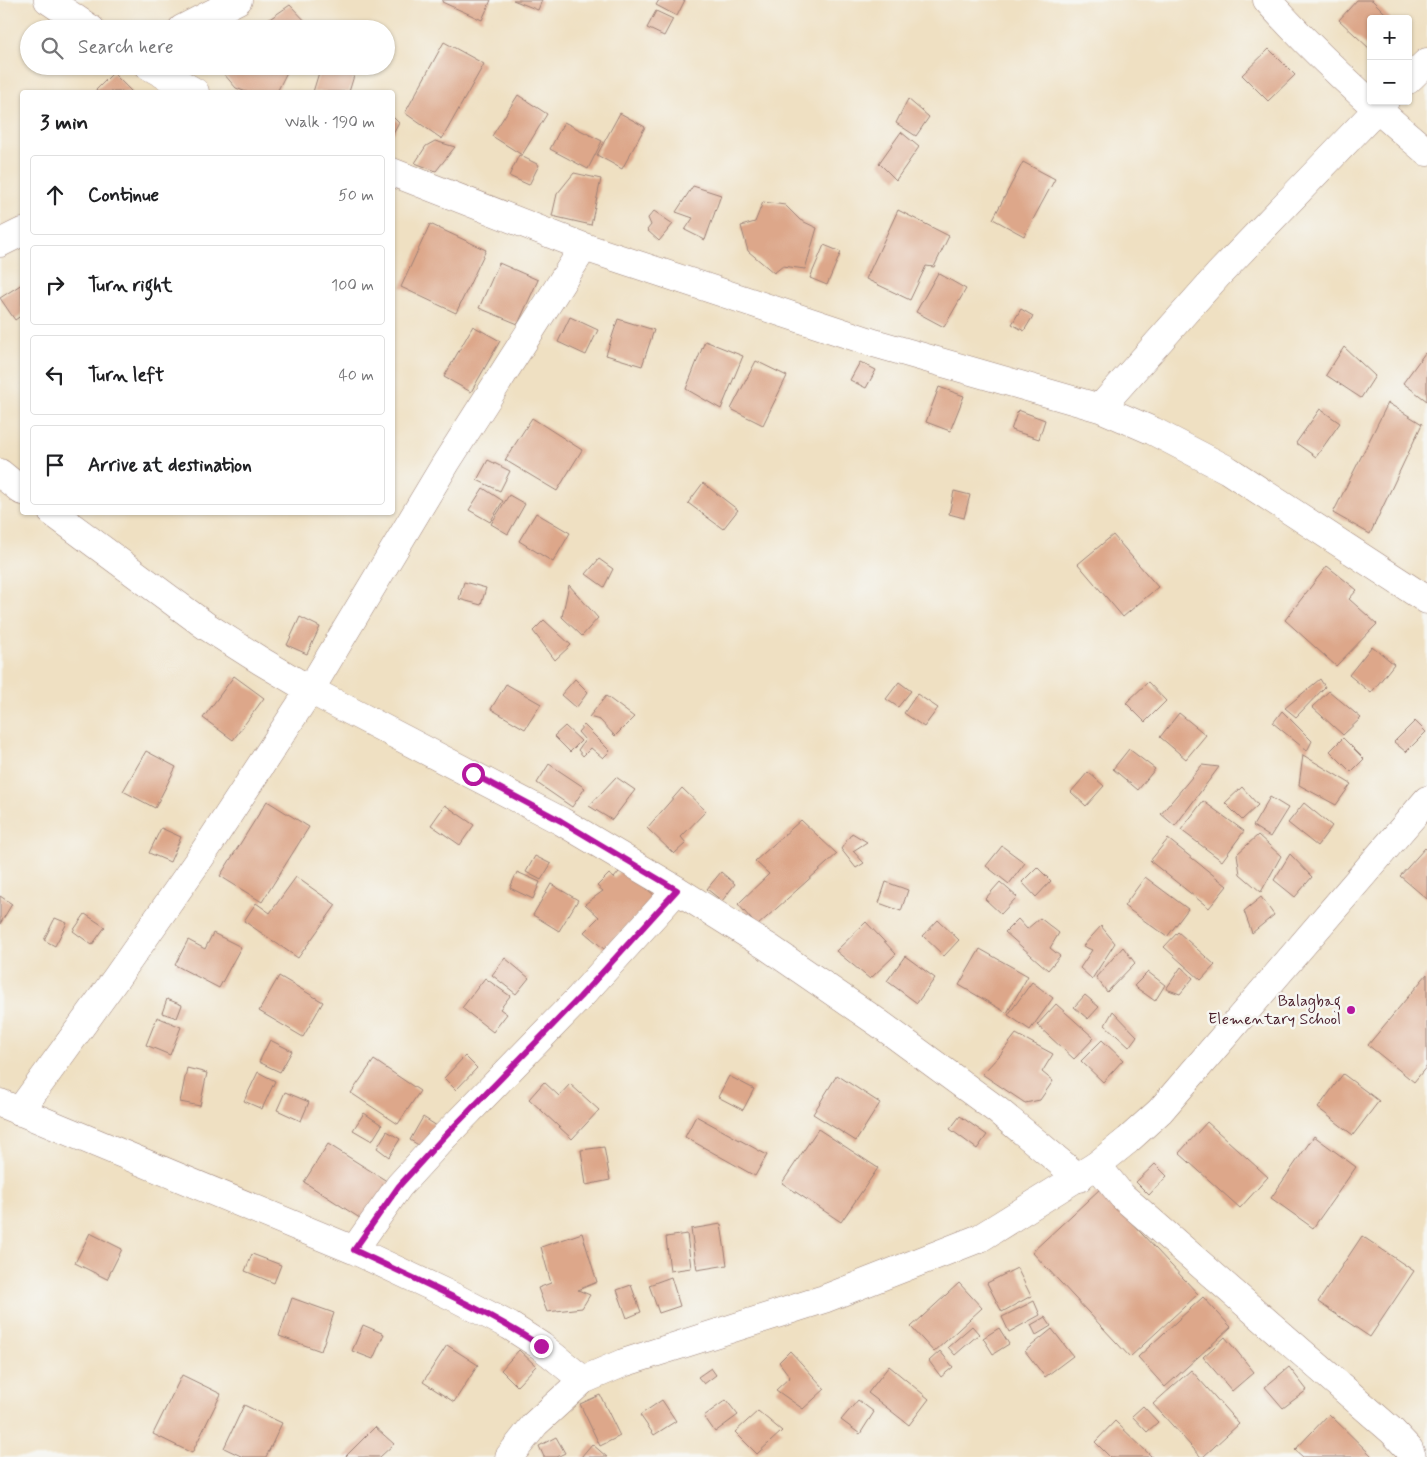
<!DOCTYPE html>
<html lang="en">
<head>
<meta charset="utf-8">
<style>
	body { margin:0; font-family:Mynerve,sans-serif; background:#f6f6f6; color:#202124 }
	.controls { position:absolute; right:15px; top:15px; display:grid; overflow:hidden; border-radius:5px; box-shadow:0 1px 4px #0004 }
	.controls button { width:45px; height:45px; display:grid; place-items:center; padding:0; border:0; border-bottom:1px solid #e0e0e0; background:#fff; color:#202124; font:25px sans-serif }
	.stop { position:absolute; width:15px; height:15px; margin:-11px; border:4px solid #b5179e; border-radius:50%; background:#fff }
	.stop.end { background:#b5179e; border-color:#fff; box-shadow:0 1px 5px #0008 }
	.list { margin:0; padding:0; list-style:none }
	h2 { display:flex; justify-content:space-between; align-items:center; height:65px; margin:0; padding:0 20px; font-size:21px }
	h2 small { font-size:16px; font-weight:400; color:#757577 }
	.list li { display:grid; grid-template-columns:32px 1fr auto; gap:15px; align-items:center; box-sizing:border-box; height:80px; margin:0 10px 10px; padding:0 10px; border:1px solid #e0e0e0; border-radius:5px }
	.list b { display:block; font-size:19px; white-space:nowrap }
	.list em { font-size:16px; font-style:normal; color:#757577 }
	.icon { flex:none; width:28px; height:28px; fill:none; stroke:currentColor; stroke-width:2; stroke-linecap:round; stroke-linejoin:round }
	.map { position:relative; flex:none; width:1427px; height:1457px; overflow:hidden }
	.search { position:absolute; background:#fff; box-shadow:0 1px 4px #0004; left:20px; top:20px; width:375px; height:55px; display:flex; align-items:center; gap:12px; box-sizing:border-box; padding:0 18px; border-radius:28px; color:#757577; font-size:19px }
	.panel { position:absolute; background:#fff; box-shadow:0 1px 4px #0004; left:20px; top:90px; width:375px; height:425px; border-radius:5px }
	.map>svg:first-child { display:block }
	.building { fill:#dda78a }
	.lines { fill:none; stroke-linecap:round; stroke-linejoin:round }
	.street-casing { stroke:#9c8076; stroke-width:29 }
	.secondary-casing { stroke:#9c8076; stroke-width:29 }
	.street { stroke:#fff; stroke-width:28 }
	.secondary { stroke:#fff; stroke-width:28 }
	.route { stroke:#b5179e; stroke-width:6 }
	.poi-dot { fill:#b5179e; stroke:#f6f6f2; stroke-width:2 }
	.labels { text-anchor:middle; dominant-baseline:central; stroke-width:5; stroke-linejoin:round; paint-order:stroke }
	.poi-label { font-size:16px; fill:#4a1f2b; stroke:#f6f6f2; text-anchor:end }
</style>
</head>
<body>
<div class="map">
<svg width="1427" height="1457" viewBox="0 0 1427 1457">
	<rect width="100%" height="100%" fill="#f6f6f2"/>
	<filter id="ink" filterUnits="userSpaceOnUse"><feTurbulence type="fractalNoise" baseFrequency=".02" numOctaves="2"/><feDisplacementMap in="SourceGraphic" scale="10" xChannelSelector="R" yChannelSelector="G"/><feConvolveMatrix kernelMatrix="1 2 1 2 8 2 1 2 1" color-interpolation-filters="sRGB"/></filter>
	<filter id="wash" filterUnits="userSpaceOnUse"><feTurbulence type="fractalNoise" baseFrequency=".0096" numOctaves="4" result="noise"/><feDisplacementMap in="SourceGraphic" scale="20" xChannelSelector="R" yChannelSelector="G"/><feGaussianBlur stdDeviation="1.12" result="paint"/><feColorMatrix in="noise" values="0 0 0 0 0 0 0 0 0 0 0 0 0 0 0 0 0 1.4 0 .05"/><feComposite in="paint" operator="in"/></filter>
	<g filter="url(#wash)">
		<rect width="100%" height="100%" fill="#efe0c2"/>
		<g id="blocks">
			<!-- building -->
			<path class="building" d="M443 0H491L482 20 442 2Z
				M513 0H542L538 10Z
				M659 0H685L677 16 656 5Z
				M1357 0H1372L1391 19H1371V50L1339 20Z
				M290 5 310 26 309 29H255Z
				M656 11 673 19 664 36 647 28Z
				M444 42 484 64 442 139 405 113Z
				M1269 49 1295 75 1268 101 1242 75Z
				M217 66H290L277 92H246L236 88Z
				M321 66H357L349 92H313Z
				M113 73 132 92H94Z
				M518 95 547 114 522 155 492 136Z
				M908 99 929 117 916 136 896 123Z
				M620 113 645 127 622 169 597 155Z
				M392 116 399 123 392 136Z
				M564 122 602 141 588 169 550 149Z
				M901 132 919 147 896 180 879 163Z
				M435 141 455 147 436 171 415 163 426 146Z
				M519 155 539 165 529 185 509 176Z
				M1023 162 1055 179 1024 236 993 219Z
				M574 173 601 179 591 225 552 216 557 194Z
				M693 186 721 195 705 240 685 230 693 218 676 212Z
				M763 202 785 205 800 220 817 228 805 269 783 266 774 273 748 251 741 226 755 222Z
				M898 210 949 236 934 267 926 266 910 300 866 279Z
				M654 211 673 224 659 241 647 230 651 225 648 218Z
				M430 224 486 250 456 313 401 287Z
				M824 245 841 252 827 285 810 278Z
				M499 263 538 280 518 324 479 308Z
				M938 273 966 289 944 327 916 312Z
				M22 284V315L15 320 0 298Z
				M1021 309 1033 316 1024 331 1012 324Z
				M570 317 598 330 586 355 558 342Z
				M618 319 654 330 642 366 606 355Z
				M473 326 500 341 471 392 444 377Z
				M705 341 743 356 721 409 686 389Z
				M1344 347 1375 376 1361 398 1326 375Z
				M1425 353 1427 355V401L1403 383Z
				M756 361 787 376 763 425 731 409Z
				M860 362 876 370 866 388 850 380Z
				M939 387 964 396 950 431 926 422Z
				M1388 403 1422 424 1370 534 1333 513Z
				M1320 409 1340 423 1316 457 1296 443Z
				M1018 410 1045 420 1039 439 1011 430Z
				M532 418 582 450 557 491 505 460Z
				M488 460 510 471 500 491 477 480Z
				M703 483 738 510 723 529 688 503Z
				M483 488 503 501 490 522 469 510Z
				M954 491 970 495 964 518 949 514Z
				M509 495 525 504 508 534 491 524Z
				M536 513 570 533 553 562 519 541Z
				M1113 535 1158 587 1123 617 1078 564Z
				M599 559 613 569 604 587 586 574Z
				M1327 566 1357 590 1349 599 1377 624 1336 666 1285 620Z
				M464 582 486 588 481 605 459 599Z
				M569 585 598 618 582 636 562 617Z
				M300 617 320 627 307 654 287 645Z
				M544 620 571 645 555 660 533 631Z
				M1372 646 1394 664 1371 693 1349 675Z
				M234 676 264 698 233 740 203 718Z
				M575 679 588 692 576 708 561 695Z
				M1320 679 1325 687 1296 717 1285 708Z
				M899 682 911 691 898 707 886 699Z
				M1148 682 1166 701 1145 722 1126 703Z
				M506 684 541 704 525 729 491 709Z
				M1329 691 1361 718 1343 735 1312 707Z
				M917 694 938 708 924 727 904 713Z
				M606 696 634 717 615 736 600 720 589 717Z
				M1282 711 1312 741 1307 751 1273 723Z
				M1179 713 1206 735 1186 759 1160 737Z
				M1415 721 1426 732 1406 752 1394 742Z
				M584 725 610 751 603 758 591 748 583 756 578 750 585 740 578 732Z
				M565 726 581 741 570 752 554 736Z
				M1343 738 1364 759 1351 772 1330 751Z
				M1129 749 1155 769 1138 790 1113 769Z
				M146 751 176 767 155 808 123 791Z
				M1303 755 1351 784 1336 805 1299 785Z
				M549 764 585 788 572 807 537 783Z
				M1202 765 1219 767 1175 826 1161 814Z
				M1088 772 1104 786 1086 806 1071 792Z
				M616 777 635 790 612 820 589 806Z
				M1242 787 1258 805 1242 820 1225 803Z
				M682 788 706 811 681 837 686 843 674 854 647 828Z
				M1270 797 1288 808 1270 837 1253 826Z
				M267 801 309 827 262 902 220 876Z
				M1203 801 1244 831 1222 861 1181 830Z
				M1304 803 1332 826 1317 846 1288 823Z
				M445 805 474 825 460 845 431 825Z
				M801 820 837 854 757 926 738 904 769 874 755 861Z
				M161 828 181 837 170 862 149 853Z
				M852 833 867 842 853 851 864 863 856 868 841 849Z
				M1258 835 1281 856 1261 892 1240 874 1237 854Z
				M1168 839 1227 886 1209 908 1150 861Z
				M1002 846 1025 863 1009 884 986 866Z
				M1425 848 1427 850V899L1400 876Z
				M1290 854 1312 877 1295 897 1274 880Z
				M535 856 551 864 541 880 526 872Z
				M623 867 656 897 604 949 584 932 599 917 585 904 603 891 597 886 609 874 614 878Z
				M1037 867 1051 881 1036 897 1022 882Z
				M517 872 540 882 533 899 510 888Z
				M721 872 735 884 722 901 707 889Z
				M296 877 336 905 298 958 244 921 256 903 270 913Z
				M1145 877 1188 909 1167 937 1124 906Z
				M886 882 908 890 901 911 879 903Z
				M1000 882 1017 897 1001 914 985 899Z
				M551 884 578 900 559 931 533 915Z
				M0 896 12 904 0 924Z
				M1261 897 1274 915 1252 933 1244 911Z
				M85 914 105 927 92 945 73 931Z
				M55 918 67 923 55 946 44 940Z
				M1040 918 1059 933 1050 948 1060 956 1048 970 1005 932 1018 919 1027 929Z
				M938 920 959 940 944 956 923 936Z
				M866 922 896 954 870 979 836 951Z
				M1101 926 1115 943 1092 979 1080 968 1092 950 1083 946Z
				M1178 932 1215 965 1201 980 1164 947Z
				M213 933 241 947 219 988 175 965 188 940 205 949Z
				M1123 947 1135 963 1107 992 1096 977Z
				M980 949 1028 976 1007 1013 959 985Z
				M905 956 935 978 917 1003 887 981Z
				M505 958 529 978 516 994 492 975Z
				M1181 967 1193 978 1180 994 1166 989Z
				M1148 972 1165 985 1155 1001 1134 986Z
				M1427 974V1066L1414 1082 1368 1045Z
				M279 976 323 1002 303 1037 259 1011Z
				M485 978 510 996 500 1009 507 1014 493 1032 462 1008Z
				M1032 982 1053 998 1030 1030 1008 1015Z
				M1085 995 1099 1007 1088 1019 1074 1007Z
				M167 999 182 1005 177 1018 162 1013Z
				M1056 1004 1094 1038 1074 1059 1037 1025Z
				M1113 1011 1137 1036 1129 1047 1105 1025Z
				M157 1017 181 1027 170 1055 146 1045Z
				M1016 1034 1053 1054 1042 1072 1053 1081 1040 1100 1025 1103 982 1074 1000 1055Z
				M270 1040 292 1051 280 1072 259 1062Z
				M1102 1040 1123 1060 1103 1082 1081 1061Z
				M465 1056 477 1068 456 1090 444 1078Z
				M374 1060 420 1091 398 1124 351 1093Z
				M187 1068 207 1073 200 1106 180 1102Z
				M258 1072 275 1081 262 1109 244 1101Z
				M1343 1074 1379 1101 1353 1135 1318 1108Z
				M837 1075 880 1103 856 1141 813 1114Z
				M729 1076 754 1089 743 1110 718 1097Z
				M544 1082 559 1096 570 1084 599 1110 572 1139 529 1099Z
				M285 1092 309 1102 301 1121 277 1110Z
				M364 1113 382 1125 372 1141 353 1130Z
				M696 1116 767 1155 755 1176 685 1137Z
				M960 1116 987 1135 977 1149 950 1129Z
				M423 1117 440 1128 427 1150 410 1140Z
				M1207 1122 1268 1177 1240 1208 1179 1153Z
				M818 1129 878 1168 841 1222 782 1183Z
				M387 1131 400 1139 389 1157 377 1148Z
				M1314 1136 1356 1167 1313 1228 1271 1198Z
				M328 1144 393 1185 369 1224 304 1182Z
				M604 1147 610 1180 586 1185 581 1150Z
				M1155 1164 1167 1176 1149 1195 1136 1182Z
				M1100 1189 1198 1294 1130 1357 1032 1252Z
				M721 1224 727 1265 697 1270 691 1229Z
				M90 1233 122 1249 107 1279 75 1263Z
				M582 1233 597 1282 578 1290 590 1295 582 1308 547 1312 538 1288 551 1283 541 1247Z
				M687 1234 691 1268 670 1271 666 1237Z
				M1362 1236 1414 1271 1370 1337 1318 1302Z
				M252 1254 281 1265 274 1283 245 1271Z
				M1017 1268 1031 1296 1002 1312 987 1283Z
				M671 1277 680 1306 659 1313 649 1285Z
				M959 1283 982 1308 934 1352 911 1327Z
				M631 1285 641 1312 627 1318 617 1290Z
				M1203 1297 1231 1327 1165 1387 1138 1357Z
				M292 1298 334 1313 321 1351 279 1336Z
				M1034 1301 1040 1315 1009 1332 1002 1317Z
				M1045 1317 1051 1326 1036 1335 1031 1325Z
				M363 1325 384 1334 373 1359 352 1351Z
				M972 1326 979 1334 955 1355 948 1347Z
				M999 1328 1009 1344 993 1354 983 1338Z
				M1052 1329 1073 1356 1045 1377 1025 1351Z
				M1225 1337 1254 1372 1232 1391 1203 1357Z
				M447 1345 478 1365 454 1402 423 1382Z
				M519 1350 536 1366 517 1386 501 1370Z
				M790 1351 825 1389 803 1409 776 1390 790 1377 779 1362Z
				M940 1351 953 1367 941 1377 929 1361Z
				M889 1366 929 1399 909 1425 868 1393Z
				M1289 1367 1307 1390 1283 1408 1265 1387Z
				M711 1368 716 1375 704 1384 698 1377Z
				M1191 1370 1239 1424 1203 1457H1201L1153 1404Z
				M182 1375 221 1394 192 1453 153 1434Z
				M600 1395 620 1436 600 1446 580 1404Z
				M662 1400 676 1421 654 1435 640 1415Z
				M726 1400 738 1415 715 1432 704 1416Z
				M858 1400 874 1412 860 1434 841 1420Z
				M244 1405 282 1423 266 1457H243L224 1448Z
				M1143 1406 1158 1422 1147 1432 1132 1416Z
				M758 1411 782 1431 757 1454 735 1432Z
				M1329 1414 1373 1457H1303L1295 1450Z
				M1115 1421 1152 1457H1110L1095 1442Z
				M375 1427 394 1444 380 1457H345Z
				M556 1437 565 1453 557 1457H544L539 1446Z
				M592 1444 607 1457H581Z"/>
		</g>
	</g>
	<g filter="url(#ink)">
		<use href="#blocks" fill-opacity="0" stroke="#9c8076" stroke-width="1"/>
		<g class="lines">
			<!-- street casing -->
			<g class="street-casing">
				<path id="street" d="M48 0 91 29
					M1267 0C1316 55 1371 105 1427 152
					M182 29 238 0
					M149 66 195 92
					M1408 80 1427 62
					M392 172 584 247 874 343 1100 408 1153 431 1228 470 1427 600
					M0 243 22 232
					M1100 408 1218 275 1385 101
					M0 473 22 491
					M52 512 206 626 261 661 310 690 561 821 677 890 768 947 880 1024 997 1110 1079 1178
					M0 1103 354 1250 456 1298 510 1326 541 1346 583 1380
					M19 1112 117 977 200 858 310 690 446 463 584 247
					M1097 1165 1122 1196 1392 1431 1409 1449 1412 1457
					M354 1250 399 1186 441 1140 580 997 677 890"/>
			</g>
			<!-- secondary casing -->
			<g class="secondary-casing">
				<path id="secondary" d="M509 1457 535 1424 583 1380 623 1363 824 1299 980 1238 1097 1165 1128 1140 1160 1111 1427 800"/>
			</g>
			<!-- street -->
			<use href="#street" class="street"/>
			<!-- secondary -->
			<use href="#secondary" class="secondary"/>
		</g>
	</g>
	<g class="lines" filter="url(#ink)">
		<!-- route -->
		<path class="route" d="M473 774 561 821 677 890 580 997 441 1140 399 1186 354 1250C417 1280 482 1308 541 1346"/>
	</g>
	<!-- markers -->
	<circle class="poi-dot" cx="1351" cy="1010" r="5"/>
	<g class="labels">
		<!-- poi labels -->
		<g class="poi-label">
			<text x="1341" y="1001">Balagbag<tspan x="1341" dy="18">Elementary School</tspan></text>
		</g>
	</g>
</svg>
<div class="controls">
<button>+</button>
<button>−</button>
</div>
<div class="stop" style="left:473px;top:774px"></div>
<div class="stop end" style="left:541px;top:1346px"></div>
<div class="search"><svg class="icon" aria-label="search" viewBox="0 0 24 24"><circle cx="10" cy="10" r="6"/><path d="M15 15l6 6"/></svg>Search here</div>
<section class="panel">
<h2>3 min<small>Walk · 190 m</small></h2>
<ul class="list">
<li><svg class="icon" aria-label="ahead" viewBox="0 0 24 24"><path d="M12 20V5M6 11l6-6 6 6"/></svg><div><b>Continue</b></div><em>50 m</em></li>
<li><svg class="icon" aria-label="right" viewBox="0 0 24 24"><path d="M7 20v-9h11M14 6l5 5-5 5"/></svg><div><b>Turn right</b></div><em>100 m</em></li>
<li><svg class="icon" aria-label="left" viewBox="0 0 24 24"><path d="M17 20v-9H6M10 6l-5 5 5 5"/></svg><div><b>Turn left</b></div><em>40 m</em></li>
<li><svg class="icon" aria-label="arrive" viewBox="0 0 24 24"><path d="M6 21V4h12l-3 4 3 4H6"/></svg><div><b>Arrive at destination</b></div></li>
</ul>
</section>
</div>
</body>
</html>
